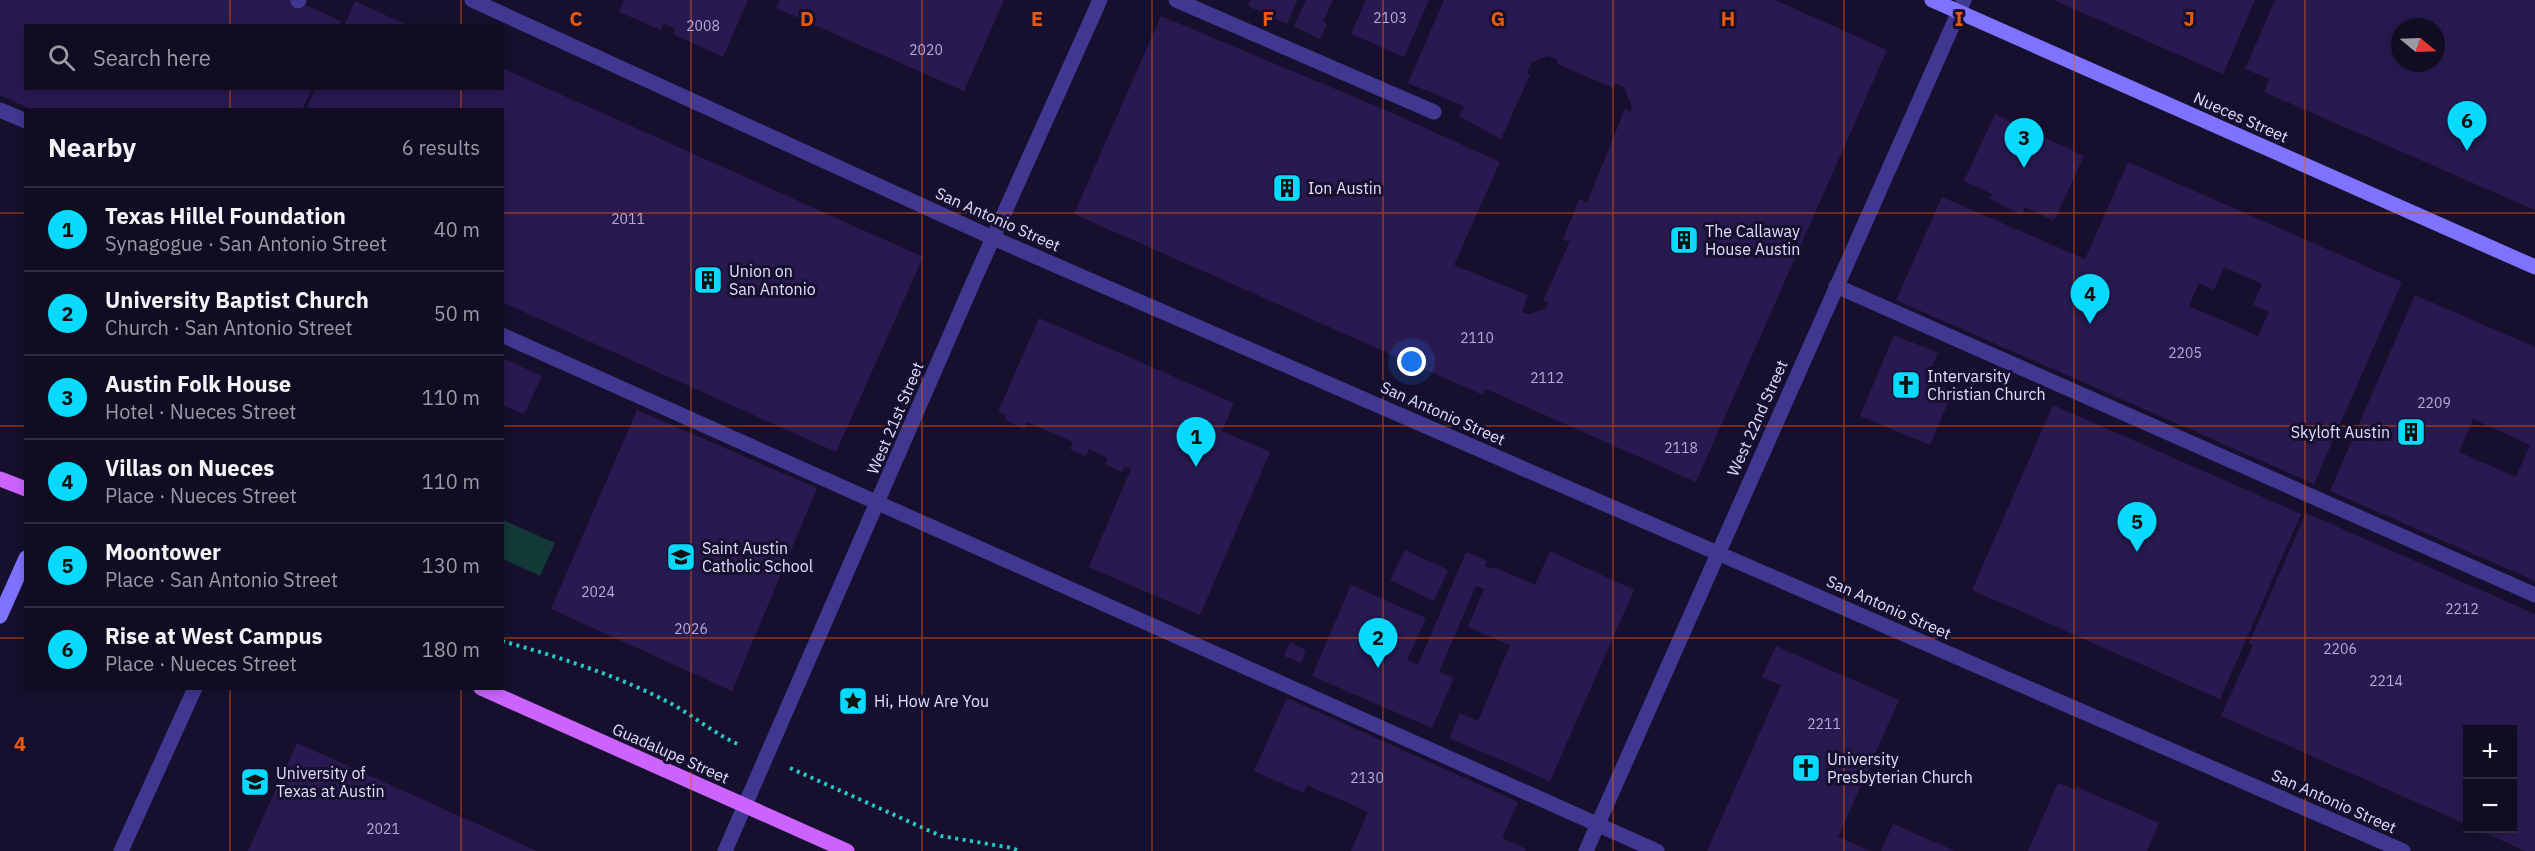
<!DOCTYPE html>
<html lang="en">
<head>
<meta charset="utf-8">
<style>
	body { margin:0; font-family:"IBM Plex Sans",sans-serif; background:#1e1a2f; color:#f1f3f6 }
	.controls { position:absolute; right:18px; bottom:18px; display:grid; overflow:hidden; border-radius:0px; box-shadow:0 3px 9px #0003 }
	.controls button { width:54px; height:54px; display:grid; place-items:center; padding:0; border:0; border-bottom:2px solid #302c40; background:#100c22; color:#f1f3f6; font:30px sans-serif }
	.compass { position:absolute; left:2391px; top:18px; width:54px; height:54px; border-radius:50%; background:#100c22; box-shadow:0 3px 9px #0003; rotate:109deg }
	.you { position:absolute; left:1412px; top:362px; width:21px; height:21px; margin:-15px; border:4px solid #fff; border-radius:50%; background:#1a73e8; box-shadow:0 0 0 9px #1a73e833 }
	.badge { display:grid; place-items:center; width:39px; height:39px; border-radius:50%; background:#08daff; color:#111; font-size:20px; font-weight:700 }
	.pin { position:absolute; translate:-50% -50px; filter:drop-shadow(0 2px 3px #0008) }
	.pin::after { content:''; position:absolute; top:32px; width:21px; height:18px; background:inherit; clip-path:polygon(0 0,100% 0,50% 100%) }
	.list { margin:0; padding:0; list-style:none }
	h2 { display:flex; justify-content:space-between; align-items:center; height:78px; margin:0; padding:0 24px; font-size:26px }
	h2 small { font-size:20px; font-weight:400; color:#9c9ba5 }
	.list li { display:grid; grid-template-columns:39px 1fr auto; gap:18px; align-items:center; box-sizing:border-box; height:84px; padding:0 24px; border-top:2px solid #302c40 }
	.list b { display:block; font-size:22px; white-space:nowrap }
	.list p { margin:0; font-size:20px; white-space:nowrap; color:#9c9ba5 }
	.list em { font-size:20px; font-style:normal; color:#9c9ba5 }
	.icon { flex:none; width:33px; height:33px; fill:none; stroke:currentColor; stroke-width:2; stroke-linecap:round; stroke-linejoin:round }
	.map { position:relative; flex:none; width:2535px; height:851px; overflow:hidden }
	.search { position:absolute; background:#100c22; box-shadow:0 3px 9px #0003; left:24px; top:24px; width:480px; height:66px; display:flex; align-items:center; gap:15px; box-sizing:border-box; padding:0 21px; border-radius:0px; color:#9c9ba5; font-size:22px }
	.panel { position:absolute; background:#100c22; box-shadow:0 3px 9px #0003; left:24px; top:108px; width:480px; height:582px; border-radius:0px }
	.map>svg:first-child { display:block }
	.green { fill:#123838 }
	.building { fill:#281a50; fill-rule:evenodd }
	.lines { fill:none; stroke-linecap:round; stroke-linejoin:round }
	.path { stroke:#28c8c6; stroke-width:4; stroke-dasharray:3 4.5; stroke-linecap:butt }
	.lane { stroke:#3f3790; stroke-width:15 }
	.street { stroke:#3f3790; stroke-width:15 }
	.secondary { stroke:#7d73ff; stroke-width:15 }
	.primary { stroke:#cc63ff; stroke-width:15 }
	.grid { fill:none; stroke:#e8590c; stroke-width:1.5; stroke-opacity:0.55 }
	.labels { text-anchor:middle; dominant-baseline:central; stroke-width:6; stroke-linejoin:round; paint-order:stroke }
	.number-label { font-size:14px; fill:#b4acd3 }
	.street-label { font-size:16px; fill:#e2dcff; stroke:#16102e }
	.poi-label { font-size:16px; fill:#e2dcff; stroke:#16102e; text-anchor:start }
	.grid-label { font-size:20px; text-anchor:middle; font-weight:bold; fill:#e8590c; stroke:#16102e; stroke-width:6; stroke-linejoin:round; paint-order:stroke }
</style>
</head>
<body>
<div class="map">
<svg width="2535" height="851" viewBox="0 0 2535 851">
	<rect width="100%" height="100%" fill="#16102e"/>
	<!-- green -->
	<path class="green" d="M503 520 555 543 540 576 503 559Z"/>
	<!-- building -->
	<path class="building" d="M0 0H295L341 21 339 26H26V88H312L302 110H32L0 95Z
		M624 0H748L723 57 673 34 675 29 664 23 661 30 619 12Z
		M780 0H1004L964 91 776 8Z
		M1251 0H1297L1287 24 1248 6Z
		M1306 0H1333L1323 22 1327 24 1320 39 1294 26Z
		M1366 0H1429L1404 57 1351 34Z
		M1444 0H1775L1887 50 1696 482 1486 389 1483 395 1074 214 1161 16 1392 113 1500 162 1454 265 1528 295 1522 312 1529 314 1545 309 1549 302 1543 301 1570 241 1563 240 1579 199 1587 203 1625 109 1631 112 1632 107 1624 87 1616 83 1614 88 1557 64V59L1548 56 1531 63 1527 73 1530 75 1501 139 1459 116 1464 106 1408 83Z
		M2053 0H2255L2223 74Z
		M2275 0H2535V210L2264 92 2269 79 2245 69ZM2400 27H2436V63H2400Z
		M355 1 409 26H344Z
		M502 68 923 257 836 452 502 302V110H306L315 88H502Z
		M1995 114 2084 156 2054 221 2025 207 2022 215 1990 199 1992 194 1964 181Z
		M2128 162 2402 282 2314 484 1896 300 1942 197 2085 259ZM2224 267 2262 284 2253 305 2269 312 2258 336 2189 306 2199 283 2214 290Z
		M2415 295 2535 347V581L2330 491ZM2473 419 2530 445 2516 477 2459 452Z
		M1039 318 1234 403 1222 431 1270 452 1200 615 1089 567 1131 469 1125 466 1122 472 1105 464 1108 458 1089 449 1086 456 1070 449 1073 442 1027 422 1024 429 1005 420 1006 415 998 412Z
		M1894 335 1938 353 1926 380 1953 391 1930 445 1860 416Z
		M502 358 542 376 524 414 502 405Z
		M2053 405 2301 514 2220 699 1972 590Z
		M637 410 817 488 732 691 551 609Z
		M2306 513 2535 614V851H2525L2474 828H2512V730H2468V825L2221 716 2253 645 2249 643Z
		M1405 550 1448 570 1434 601 1390 580Z
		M1550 551 1634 590 1550 781 1449 738 1460 713 1478 721 1510 645 1468 627 1484 589 1476 586 1439 672 1454 678 1432 728 1312 676 1351 585 1426 618 1407 660 1418 665 1466 552 1487 561 1485 566 1493 569 1494 567 1535 585Z
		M1290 643 1306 650 1301 663 1284 656Z
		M1776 646 1899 700 1838 837 1870 851H1707L1781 685 1762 677Z
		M1287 698 1518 802 1502 838 1526 849 1525 851H1351L1368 812 1307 785 1304 793 1254 771Z
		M297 743 537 851H248Z
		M2058 783 2076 790 2077 787 2159 823 2147 851H2028Z
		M1893 824 1955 851H1881Z"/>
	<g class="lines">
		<!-- path -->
		<path class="path" d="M502 641C559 657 616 675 668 702 693 715 714 734 740 745
			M790 768 941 836 1012 848 1019 851"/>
		<!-- lane -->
		<path class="lane" d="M1176 0 1434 112
			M298 1 299 0
			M0 110 26 121
			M1836 286 2535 595
			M502 335 1657 851
			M121 851 195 688"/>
		<!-- street -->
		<path class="street" d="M472 0 993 238 2403 851
			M725 851 975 278 1100 0
			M1586 851 1964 0"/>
		<!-- secondary -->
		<path class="secondary" d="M1932 0 2535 267
			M0 616 26 558"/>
		<!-- primary -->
		<path class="primary" d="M0 479 26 489
			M481 688 847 851"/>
	</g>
	<!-- grid -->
	<path class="grid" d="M230 0V26M461 0V26M691 0V851M922 0V851M1152 0V851M1383 0V851M1613 0V851M1844 0V851M2074 0V851M2305 0V851M230 88V110M461 88V110M0 213H26M502 213H2535M0 426H26M502 426H2535M0 638H26M502 638H2535M230 688V851M461 688V851"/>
	<!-- icons -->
	<defs>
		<g id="building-square" transform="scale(1.5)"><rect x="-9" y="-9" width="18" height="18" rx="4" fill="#08daff" stroke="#16102e"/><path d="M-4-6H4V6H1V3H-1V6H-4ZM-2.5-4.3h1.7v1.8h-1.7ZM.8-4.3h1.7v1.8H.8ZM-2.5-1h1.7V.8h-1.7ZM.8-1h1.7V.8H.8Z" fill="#111"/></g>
		<g id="church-square" transform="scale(1.5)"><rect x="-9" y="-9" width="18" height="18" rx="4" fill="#08daff" stroke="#16102e"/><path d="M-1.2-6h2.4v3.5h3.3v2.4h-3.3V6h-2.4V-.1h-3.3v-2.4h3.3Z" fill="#111"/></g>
		<g id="school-square" transform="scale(1.5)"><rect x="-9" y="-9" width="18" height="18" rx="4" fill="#08daff" stroke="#16102e"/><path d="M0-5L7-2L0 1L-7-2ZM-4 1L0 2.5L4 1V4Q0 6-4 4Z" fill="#111"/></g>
		<g id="sight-square" transform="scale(1.5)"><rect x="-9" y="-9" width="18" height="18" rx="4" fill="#08daff" stroke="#16102e"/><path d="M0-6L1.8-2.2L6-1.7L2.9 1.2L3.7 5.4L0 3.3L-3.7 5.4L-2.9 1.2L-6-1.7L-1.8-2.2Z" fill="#111"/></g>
		<g id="university-square" transform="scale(1.5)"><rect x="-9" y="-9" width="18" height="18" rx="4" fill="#08daff" stroke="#16102e"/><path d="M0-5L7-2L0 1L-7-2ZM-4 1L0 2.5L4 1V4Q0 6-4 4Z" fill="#111"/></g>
	</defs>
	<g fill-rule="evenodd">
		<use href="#building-square" x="1287" y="188"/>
		<use href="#building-square" x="1684" y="240"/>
		<use href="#building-square" x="708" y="280"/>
		<use href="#church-square" x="1906" y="385"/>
		<use href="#building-square" x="2411" y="432"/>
		<use href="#school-square" x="681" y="557"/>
		<use href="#sight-square" x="853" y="701"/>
		<use href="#church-square" x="1806" y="768"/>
		<use href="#university-square" x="255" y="782"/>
	</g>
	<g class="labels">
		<!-- number labels -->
		<g class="number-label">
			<text x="1390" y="18">2103</text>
			<text x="703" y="26">2008</text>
			<text x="926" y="50">2020</text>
			<text x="628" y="219">2011</text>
			<text x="1477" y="338">2110</text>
			<text x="2185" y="353">2205</text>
			<text x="1547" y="378">2112</text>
			<text x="2434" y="403">2209</text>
			<text x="1681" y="448">2118</text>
			<text x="598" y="592">2024</text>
			<text x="2462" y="609">2212</text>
			<text x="691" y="629">2026</text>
			<text x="2340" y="649">2206</text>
			<text x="2386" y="681">2214</text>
			<text x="1824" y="724">2211</text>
			<text x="1367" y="778">2130</text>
			<text x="383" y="829">2021</text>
		</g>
		<!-- street labels -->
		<g class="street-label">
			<text transform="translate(2241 117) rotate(24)">Nueces Street</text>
			<text transform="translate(998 219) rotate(24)">San Antonio Street</text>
			<text transform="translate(1443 413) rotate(24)">San Antonio Street</text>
			<text transform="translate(895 418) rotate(-67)">West 21st Street</text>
			<text transform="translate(1757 418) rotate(-66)">West 22nd Street</text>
			<text transform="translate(1889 607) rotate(24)">San Antonio Street</text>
			<text transform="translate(671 753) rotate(24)">Guadalupe Street</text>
			<text transform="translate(2334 801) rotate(24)">San Antonio Street</text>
		</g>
		<!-- poi labels -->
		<g class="poi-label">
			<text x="1308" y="188">Ion Austin</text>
			<text x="1705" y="231">The Callaway<tspan x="1705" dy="18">House Austin</tspan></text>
			<text x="729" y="271">Union on<tspan x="729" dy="18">San Antonio</tspan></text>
			<text x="1927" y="376">Intervarsity<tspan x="1927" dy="18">Christian Church</tspan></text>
			<text x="2390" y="432" text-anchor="end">Skyloft Austin</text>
			<text x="702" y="548">Saint Austin<tspan x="702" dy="18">Catholic School</tspan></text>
			<text x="874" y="701">Hi, How Are You</text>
			<text x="1827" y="759">University<tspan x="1827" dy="18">Presbyterian Church</tspan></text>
			<text x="276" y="773">University of<tspan x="276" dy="18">Texas at Austin</tspan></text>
		</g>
	</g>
	<g class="grid-label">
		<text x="576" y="26">C</text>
		<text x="807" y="26">D</text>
		<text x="1037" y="26">E</text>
		<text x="1268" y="26">F</text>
		<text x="1498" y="26">G</text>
		<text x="1728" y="26">H</text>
		<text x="1959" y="26">I</text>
		<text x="2189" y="26">J</text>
		<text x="20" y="751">4</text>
	</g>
</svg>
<div class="controls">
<button>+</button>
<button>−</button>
</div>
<svg class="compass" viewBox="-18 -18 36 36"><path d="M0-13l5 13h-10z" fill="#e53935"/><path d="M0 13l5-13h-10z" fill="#9c9ba5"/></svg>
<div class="you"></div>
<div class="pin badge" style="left:1196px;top:467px">1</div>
<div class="pin badge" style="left:1378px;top:668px">2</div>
<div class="pin badge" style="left:2024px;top:168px">3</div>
<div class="pin badge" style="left:2090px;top:324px">4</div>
<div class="pin badge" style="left:2137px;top:552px">5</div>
<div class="pin badge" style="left:2467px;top:151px">6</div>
<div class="search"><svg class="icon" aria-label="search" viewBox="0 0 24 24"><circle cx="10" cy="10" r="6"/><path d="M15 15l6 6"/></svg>Search here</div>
<section class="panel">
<h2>Nearby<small>6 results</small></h2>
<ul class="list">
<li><span class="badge">1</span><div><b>Texas Hillel Foundation</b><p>Synagogue · San Antonio Street</p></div><em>40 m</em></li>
<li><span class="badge">2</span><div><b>University Baptist Church</b><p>Church · San Antonio Street</p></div><em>50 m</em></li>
<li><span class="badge">3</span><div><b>Austin Folk House</b><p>Hotel · Nueces Street</p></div><em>110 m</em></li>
<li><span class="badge">4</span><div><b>Villas on Nueces</b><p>Place · Nueces Street</p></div><em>110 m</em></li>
<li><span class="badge">5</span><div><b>Moontower</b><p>Place · San Antonio Street</p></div><em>130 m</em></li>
<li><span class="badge">6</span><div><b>Rise at West Campus</b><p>Place · Nueces Street</p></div><em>180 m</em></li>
</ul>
</section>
</div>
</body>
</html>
